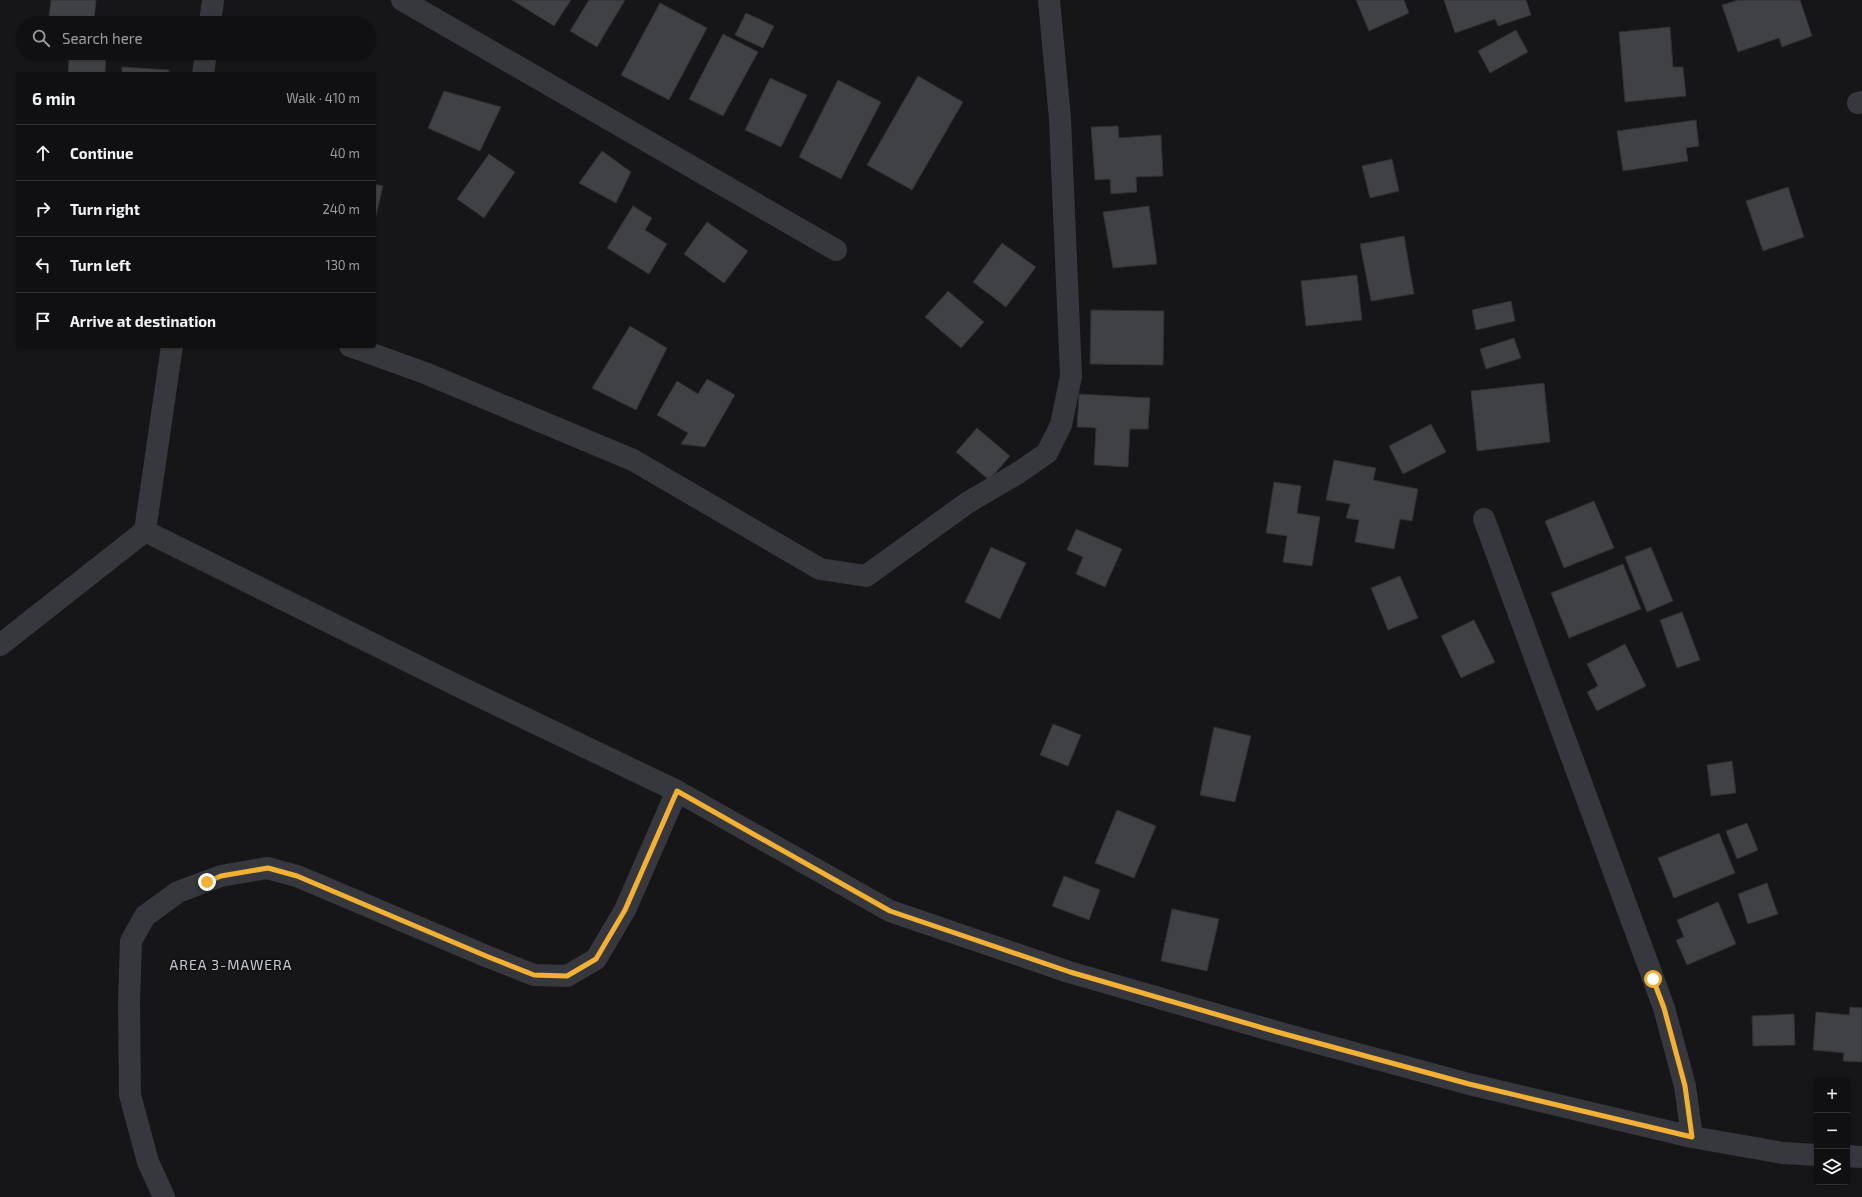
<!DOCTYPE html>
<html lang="en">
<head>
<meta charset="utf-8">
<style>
	body { margin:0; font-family:"Exo 2",sans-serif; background:#1e1e20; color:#f1f3f6 }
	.controls { position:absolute; right:12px; bottom:12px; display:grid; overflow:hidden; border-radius:4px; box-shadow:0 1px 3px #0004 }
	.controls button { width:36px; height:36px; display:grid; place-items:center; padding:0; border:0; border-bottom:1px solid #303032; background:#101012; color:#f1f3f6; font:20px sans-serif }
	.stop { position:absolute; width:12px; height:12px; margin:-9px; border:3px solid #f2b134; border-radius:50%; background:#fff }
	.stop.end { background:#f2b134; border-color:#fff; box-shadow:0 1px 4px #0008 }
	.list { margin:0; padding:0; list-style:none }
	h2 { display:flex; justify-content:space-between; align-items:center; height:52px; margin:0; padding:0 16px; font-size:17px }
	h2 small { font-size:13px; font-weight:400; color:#9c9d9f }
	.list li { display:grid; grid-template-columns:26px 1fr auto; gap:12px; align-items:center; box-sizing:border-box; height:56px; padding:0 16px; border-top:1px solid #303032 }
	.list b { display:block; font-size:15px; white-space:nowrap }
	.list em { font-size:13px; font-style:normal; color:#9c9d9f }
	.icon { flex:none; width:22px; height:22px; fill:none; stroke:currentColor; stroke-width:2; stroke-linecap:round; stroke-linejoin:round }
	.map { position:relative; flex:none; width:1862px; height:1197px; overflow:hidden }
	.search { position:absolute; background:#101012; box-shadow:0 1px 3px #0004; left:16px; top:16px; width:360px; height:44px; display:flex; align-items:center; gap:10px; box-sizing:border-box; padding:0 14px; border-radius:22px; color:#9c9d9f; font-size:15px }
	.panel { position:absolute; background:#101012; box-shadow:0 1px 3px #0004; left:16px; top:72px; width:360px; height:276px; border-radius:4px }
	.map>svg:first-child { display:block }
	.building { fill:#404145; stroke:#303034 }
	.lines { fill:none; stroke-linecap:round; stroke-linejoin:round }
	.minor { stroke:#37383d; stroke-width:22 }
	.route { stroke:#f2b134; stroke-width:5 }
	.labels { text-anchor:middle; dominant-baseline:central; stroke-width:3.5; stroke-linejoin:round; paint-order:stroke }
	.quarter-label { font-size:14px; letter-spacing:1px; fill:#c9ccd4; stroke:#111113 }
</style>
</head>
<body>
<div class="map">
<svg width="1862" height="1197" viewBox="0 0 1862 1197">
	<rect width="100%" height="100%" fill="#161618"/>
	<!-- building -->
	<path class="building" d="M51 0H96L94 21 49 16Z
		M512 0H571L554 26Z
		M589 0H625L597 47 570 31Z
		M1356 0H1404L1409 13 1369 31Z
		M1444 0H1526L1531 15 1498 26 1495 19 1455 33Z
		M1738 0H1800L1812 36 1782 47 1779 38 1738 52 1722 5Z
		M660 3 707 28 669 100 621 75Z
		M746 13 774 26 763 48 735 35Z
		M1670 27 1673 67H1683L1686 96 1625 102 1619 32Z
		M1516 30 1528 52 1490 73 1478 51Z
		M723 34 758 52 723 116 689 99Z
		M58 53H106L105 74H68L69 58Z
		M122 67 169 70V74H122Z
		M918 76 963 102 912 190 867 165Z
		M770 78 807 95 781 147 745 130Z
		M838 80 881 102 841 179 799 157Z
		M444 91 501 107 480 151 428 128Z
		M1696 120 1699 146 1686 148 1688 161 1623 171 1617 131Z
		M1118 126 1119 138 1161 135 1163 176 1136 177 1137 192 1111 194 1110 179 1095 180 1091 127Z
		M602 151 631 172 616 203 579 183Z
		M489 154 515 172 484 218 457 199Z
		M1392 159 1399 191 1370 198 1362 166Z
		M374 184 383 186 375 220H374Z
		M1788 187 1804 237 1763 251 1746 201Z
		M633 206 652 218 645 230 667 244 649 274 607 248Z
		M1149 206 1157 264 1113 268 1103 212Z
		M707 222 748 251 724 283 684 254Z
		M1404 236 1414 294 1371 301 1360 244Z
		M1002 243 1036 267 1006 307 973 282Z
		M1357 275 1362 320 1306 326 1301 281Z
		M948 291 984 322 961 348 925 317Z
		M1511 301 1515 321 1476 330 1472 310Z
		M1091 310 1164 311 1163 365 1090 364Z
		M630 326 667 348 636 410 592 388Z
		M1514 338 1521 358 1486 369 1480 349Z
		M707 379 735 395 705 447 681 444 688 433 657 415 677 381 698 394Z
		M1544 383 1550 442 1477 451 1471 391Z
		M1079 394 1150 398 1148 429H1130L1128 467 1094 465 1096 428 1077 427Z
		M1431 424 1446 452 1403 474 1389 446Z
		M977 428 1010 456 989 480 956 452Z
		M1334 460 1376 468 1373 480 1418 489 1412 521 1400 519 1394 549 1355 542 1359 520 1346 518 1350 504 1326 500Z
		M1274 482 1301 486 1297 513 1320 517 1312 566 1283 562 1287 536 1266 533Z
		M1594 501 1614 548 1564 568 1545 521Z
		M1076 529 1122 549 1105 587 1076 574 1083 557 1067 550Z
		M991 547 1026 563 1000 619 965 602Z
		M1651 547 1673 601 1647 612 1625 557Z
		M1623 564 1641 609 1569 638 1551 593Z
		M1400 576 1418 618 1388 630 1371 588Z
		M1682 612 1700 660 1677 668 1660 620Z
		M1474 620 1495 662 1461 678 1441 636Z
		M1625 644 1646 686 1597 711 1587 692 1598 686 1587 664Z
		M1053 724 1081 735 1068 766 1040 755Z
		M1214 727 1251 736 1235 802 1200 795Z
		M1732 761 1736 793 1711 796 1707 765Z
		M1117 810 1156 826 1134 878 1095 863Z
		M1747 823 1758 850 1737 859 1726 831Z
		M1719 833 1735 873 1674 898 1658 858Z
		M1064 876 1100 890 1089 920 1052 906Z
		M1767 883 1778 914 1748 924 1738 894Z
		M1718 902 1736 944 1687 965 1676 940 1684 937 1677 920Z
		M1172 909 1219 919 1207 971 1161 961Z
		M1850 1007 1862 1008V1062L1843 1061 1844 1053 1813 1050 1816 1012 1849 1015Z
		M1794 1014 1795 1045 1753 1046 1752 1016Z"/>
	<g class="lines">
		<!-- minor -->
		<path class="minor" d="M402 0 836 250
			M210 23 213 0
			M203 74 206 53
			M1858 103 1862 102
			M350 346 425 373 633 460 820 569 866 576 967 503 1018 473 1047 453 1061 425 1071 376 1060 119 1049 0
			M1484 519 1664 1008 1685 1086 1692 1137
			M145 531 460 687 677 791 890 911 1069 972 1277 1032 1469 1084 1692 1137 1783 1153 1817 1155
			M0 645 145 531 172 346
			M1847 1156 1862 1157
			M164 1197 148 1162 130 1095 129 1002 131 941 145 916 178 892 221 876 267 868 297 876 486 956 534 975 567 976 596 959 625 910 677 791"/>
	</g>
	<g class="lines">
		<!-- route -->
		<path class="route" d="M207 882 221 876 268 868 297 876 486 956 534 975 567 976 596 959 625 910 677 791 890 911 1070 972 1277 1032 1469 1084 1692 1137 1685 1086 1664 1008 1653 979"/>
	</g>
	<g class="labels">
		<!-- quarter labels -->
		<g class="quarter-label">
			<text x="231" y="964">AREA 3-MAWERA</text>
		</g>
	</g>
</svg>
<div class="controls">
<button>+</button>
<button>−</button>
<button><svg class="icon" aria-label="layers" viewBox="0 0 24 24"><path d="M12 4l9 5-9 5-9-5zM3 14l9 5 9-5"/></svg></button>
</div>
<div class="stop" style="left:1653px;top:979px"></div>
<div class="stop end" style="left:207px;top:882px"></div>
<div class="search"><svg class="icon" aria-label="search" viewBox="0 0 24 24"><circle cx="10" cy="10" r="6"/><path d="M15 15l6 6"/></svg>Search here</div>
<section class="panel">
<h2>6 min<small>Walk · 410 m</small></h2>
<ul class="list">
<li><svg class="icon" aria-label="ahead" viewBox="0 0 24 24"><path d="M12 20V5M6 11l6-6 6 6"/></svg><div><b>Continue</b></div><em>40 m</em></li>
<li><svg class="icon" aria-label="right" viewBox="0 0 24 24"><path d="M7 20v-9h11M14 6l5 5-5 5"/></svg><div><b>Turn right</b></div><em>240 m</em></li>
<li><svg class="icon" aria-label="left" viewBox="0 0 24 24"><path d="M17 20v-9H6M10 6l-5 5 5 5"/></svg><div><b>Turn left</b></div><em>130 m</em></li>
<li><svg class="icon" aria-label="arrive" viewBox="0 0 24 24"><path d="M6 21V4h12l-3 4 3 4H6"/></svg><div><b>Arrive at destination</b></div></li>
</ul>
</section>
</div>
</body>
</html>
